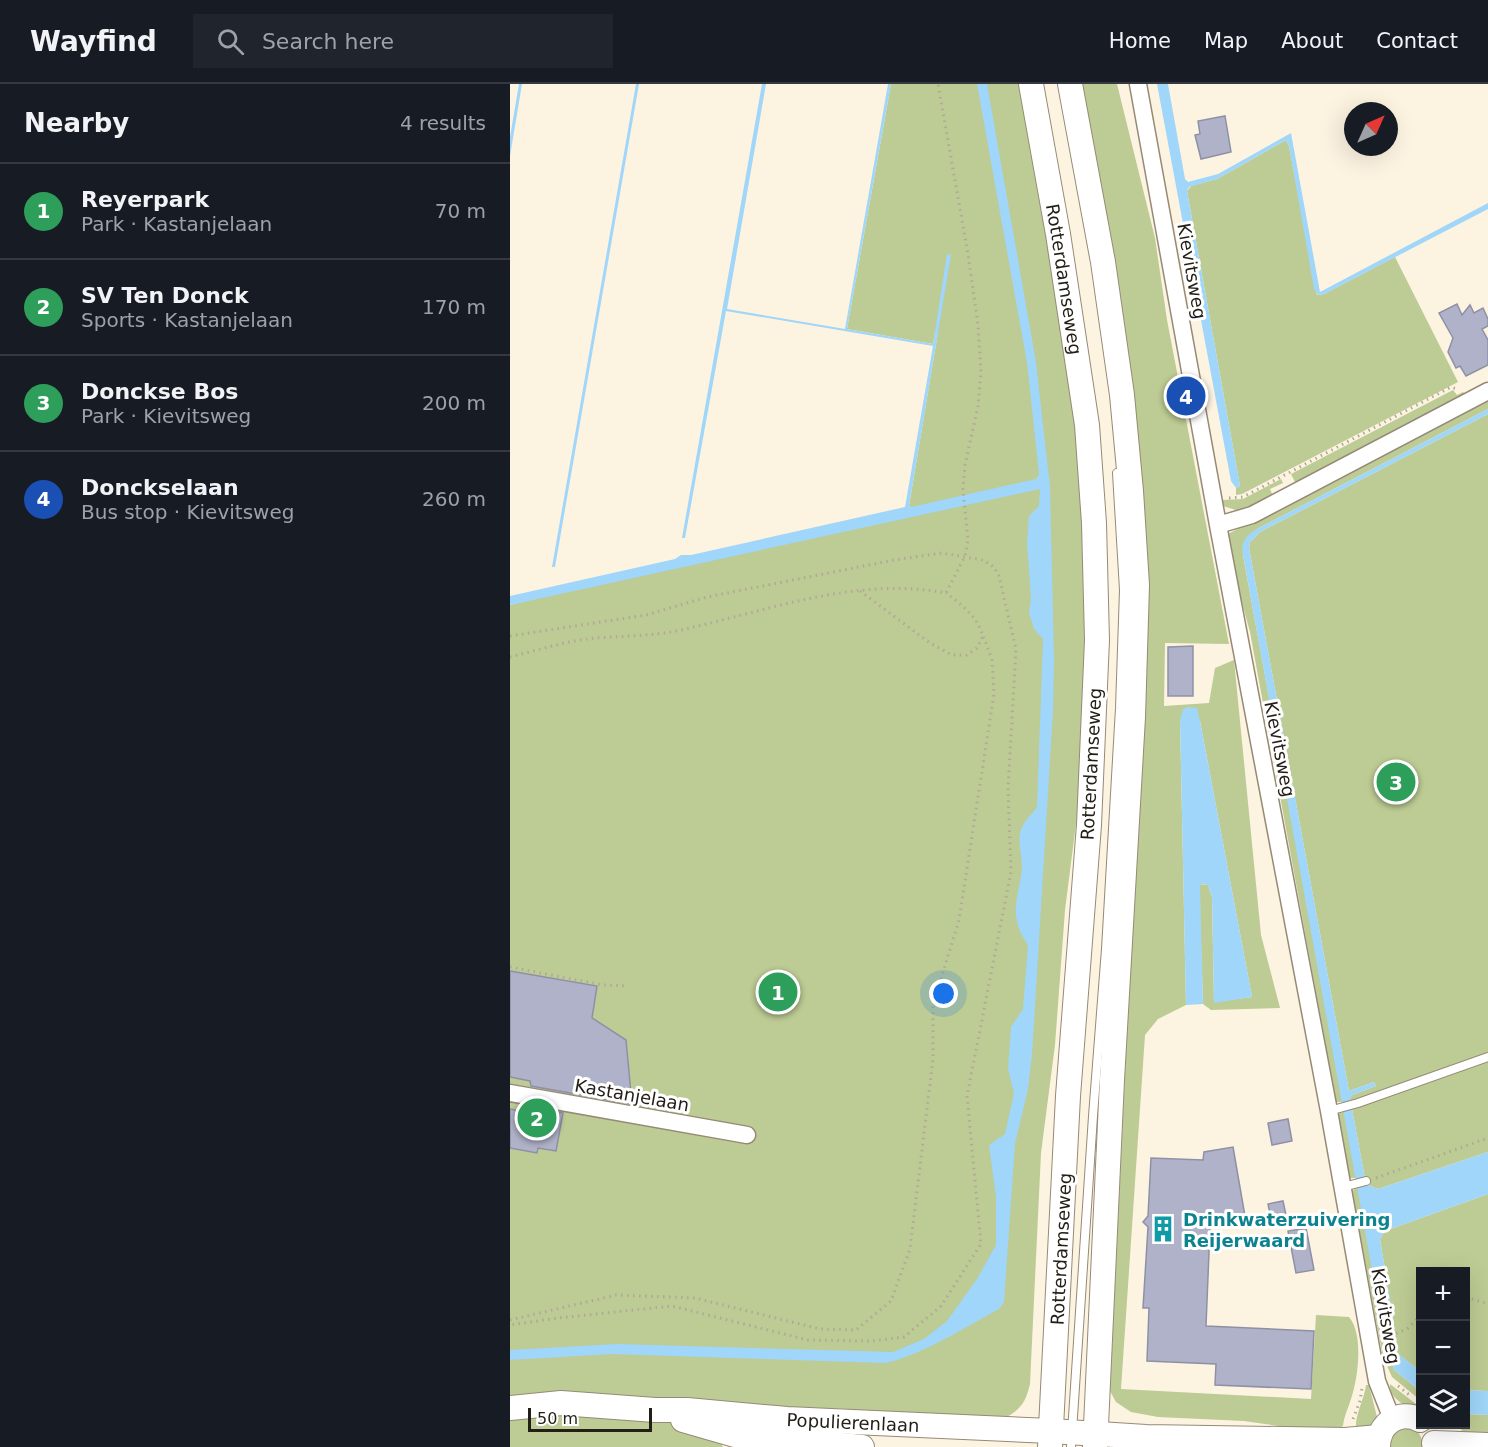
<!DOCTYPE html>
<html lang="en">
<head>
<meta charset="utf-8">
<style>
	body { margin:0; font-family:"DejaVu Sans",sans-serif; background:#20242c; color:#f1f3f6 }
	.controls { position:absolute; right:18px; bottom:18px; display:grid; overflow:hidden; border-radius:0px; box-shadow:0 6px 24px #0002 }
	.controls button { width:54px; height:54px; display:grid; place-items:center; padding:0; border:0; border-bottom:2px solid #363941; background:#171b24; color:#f1f3f6; font:30px sans-serif }
	.compass { position:absolute; left:834px; top:18px; width:54px; height:54px; border-radius:50%; background:#171b24; box-shadow:0 6px 24px #0002; rotate:45deg }
	.scale { position:absolute; left:18px; bottom:15px; width:124px; box-sizing:border-box; padding-left:6px; border:3px solid #231e16; border-top:0; font-size:16px; line-height:21px; white-space:nowrap; color:#231e16; -webkit-text-stroke:4px #fff; paint-order:stroke }
	.you { position:absolute; left:434px; top:910px; width:21px; height:21px; margin:-15px; border:4px solid #fff; border-radius:50%; background:#1a73e8; box-shadow:0 0 0 9px #1a73e833 }
	.badge { display:grid; place-items:center; width:39px; height:39px; border-radius:50%; background:#db2777; color:#fff; font-size:20px; font-weight:700 }
	.pin { position:absolute; translate:-50% -50%; border:3px solid #fff; box-shadow:0 2px 6px #0006 }
	.list { margin:0; padding:0; list-style:none }
	h2 { display:flex; justify-content:space-between; align-items:center; height:78px; margin:0; padding:0 24px; font-size:26px }
	h2 small { font-size:20px; font-weight:400; color:#9ea1a6 }
	.list li { display:grid; grid-template-columns:39px 1fr auto; gap:18px; align-items:center; box-sizing:border-box; height:96px; padding:0 24px; border-top:2px solid #363941 }
	.list b { display:block; font-size:22px; white-space:nowrap }
	.list p { margin:0; font-size:20px; white-space:nowrap; color:#9ea1a6 }
	.list em { font-size:20px; font-style:normal; color:#9ea1a6 }
	.icon { flex:none; width:33px; height:33px; fill:none; stroke:currentColor; stroke-width:2; stroke-linecap:round; stroke-linejoin:round }
	.map { position:relative; flex:none; width:978px; height:1363px; overflow:hidden }
	header { display:flex; align-items:center; gap:36px; box-sizing:border-box; height:84px; padding:0 30px; background:#171b24; border-bottom:2px solid #363941 }
	header strong { font-size:28px }
	nav { display:flex; gap:33px; margin-inline-start:auto; font-size:21px }
	.search { width:420px; height:54px; background:#20242c; display:flex; align-items:center; gap:15px; box-sizing:border-box; padding:0 21px; border-radius:0px; color:#9ea1a6; font-size:22px }
	main { display:flex }
	aside { flex:1; background:#171b24 }
	.map>svg:first-child { display:block }
	.green { fill:#bdcb94 }
	.water { fill:#a0d6f9 }
	.building { fill:#b0b2c9; stroke:#8e91a6; stroke-width:1.5 }
	.lines { fill:none; stroke-linecap:round; stroke-linejoin:round }
	.lane-casing { stroke:#968a76; stroke-width:10 }
	.street-casing { stroke:#968a76; stroke-width:19 }
	.secondary-casing { stroke:#968a76; stroke-width:26 }
	.path { stroke:#b0a899; stroke-width:3; stroke-dasharray:1.5 4.5; stroke-linecap:butt }
	.lane { stroke:#fff; stroke-width:8 }
	.street { stroke:#fff; stroke-width:16 }
	.secondary { stroke:#fff; stroke-width:24 }
	.labels { text-anchor:middle; dominant-baseline:central; stroke-width:6; stroke-linejoin:round; paint-order:stroke }
	.street-label { font-size:18px; fill:#231e16; stroke:#fff }
	.culture-label { font-size:18px; font-weight:bold; fill:#0d838f; stroke:#fff; text-anchor:start }
</style>
</head>
<body>
<header>
<strong>Wayfind</strong>
<div class="search"><svg class="icon" aria-label="search" viewBox="0 0 24 24"><circle cx="10" cy="10" r="6"/><path d="M15 15l6 6"/></svg>Search here</div>
<nav><a>Home</a><a>Map</a><a>About</a><a>Contact</a></nav>
</header>
<main>
<aside>
<h2>Nearby<small>4 results</small></h2>
<ul class="list">
<li><span class="badge" style="background:#2e9e5b">1</span><div><b>Reyerpark</b><p>Park · Kastanjelaan</p></div><em>70 m</em></li>
<li><span class="badge" style="background:#2e9e5b">2</span><div><b>SV Ten Donck</b><p>Sports · Kastanjelaan</p></div><em>170 m</em></li>
<li><span class="badge" style="background:#2e9e5b">3</span><div><b>Donckse Bos</b><p>Park · Kievitsweg</p></div><em>200 m</em></li>
<li><span class="badge" style="background:#1a4fb4">4</span><div><b>Donckselaan</b><p>Bus stop · Kievitsweg</p></div><em>260 m</em></li>
</ul>
</aside>
<div class="map">
<svg width="978" height="1363" viewBox="0 0 978 1363">
	<rect width="100%" height="100%" fill="#fdf3e1"/>
	<!-- green -->
	<path class="green" d="M381 0H512L563 302 578 520 572 693 555 826 545 961 531 1069 520 1300C515 1320 511 1325 493 1335H368L340 1325 285 1323 256 1329 0 1315V521L401 423 399 422 428 248H425L423 260 337 245Z
		M566 0H607L645 154 657 236 719 560 655 559 654 622 699 619 705 584 724 576 751 851 770 924 701 926 693 920 689 800 698 801 702 813 704 918 742 913 690 637 670 636 676 921 648 935 635 951 611 1305 801 1315 806 1231 839 1233C854 1250 848 1295 841 1315 838 1325 834 1332 833 1342L829 1344 790 1345 734 1337 648 1333 621 1328 606 1318 600 1307 634 585Z
		M776 56 779 62 807 211 814 210 885 173 948 298 732 410 726 411V404L730 402 677 107 681 102 707 95Z
		M943 306 947 311 953 308 955 310C943 317 930 325 918 331 900 339 883 344 868 357L786 400 781 390Z
		M978 313V325L747 445 733 471 833 1018H826L740 548 728 504 718 450Z
		M978 330V1068L868 1105 856 1100 840 1014 842 1011 866 1002 864 998 839 1007 739 464 740 458 750 448Z
		M771 395 773 399 760 405 763 412 738 425 729 427 713 422 712 416 733 415Z
		M835 1027 847 1094H840L828 1030Z
		M848 1103 874 1247 884 1241 870 1155 875 1147 978 1110V1307L956 1306V1188H910V1287L879 1263 884 1286 910 1307V1316L882 1293 873 1273 842 1107Z
		M880 1300 910 1323V1328C897 1323 879 1315 880 1300Z
		M856 1301H859L867 1333 863 1340 848 1348 846 1347C844 1332 854 1317 856 1301Z
		M54 1329 143 1334 205 1350 213 1363H0V1333Z
		M956 1330 978 1331V1353H956L949 1342 945 1341 956 1340Z
		M893 1342C906 1345 913 1349 912 1363H878L879 1354Z"/>
	<!-- water -->
	<path class="water" d="M12 0 0 72V53L9 0Z
		M126 0H129L45 483H42Z
		M252 0H256L217 225 335 245 378 0H381L337 245 423 260 437 170 441 171 399 422 401 423 526 395 529 390 517 279 467 0H477L526 278 533 341 540 402 544 574 543 627 522 971 518 1005 505 1060 494 1218 489 1225C452 1245 416 1269 376 1279L102 1270 0 1276V1266L106 1260 383 1268 414 1255 437 1237 467 1195 486 1161V1113L479 1061 495 1050 504 1009 498 985 501 943 513 925 518 861C497 832 509 814 512 784 512 772 507 756 511 746 513 738 522 730 527 723L533 555 524 545 519 529 521 515 517 459 519 432 529 422 530 405 0 521V512L165 475 171 471H181L395 423 423 262 216 227 175 454H172Z
		M647 0H658L675 95 678 98 708 90 781 49 810 208 978 119V125L814 210 808 211 804 205 779 62 776 56 707 95 679 103 677 107 730 402 726 404 721 397Z
		M978 325V330L750 448 740 458 739 464 839 1007 864 998 866 1002 842 1011 840 1014 856 1100 868 1105 978 1068V1110L875 1147 870 1155 884 1241 880 1246 873 1247 732 465C733 455 738 450 747 445Z
		M678 623 687 624 690 637 742 913 704 919 702 813 698 801 690 800 693 920 676 921 670 636 673 625Z
		M878 1262 910 1287V1307L884 1286Z
		M956 1306 978 1307V1331L956 1330Z"/>
	<!-- building -->
	<path class="building" d="M715 32 721 68 691 75 685 51 690 50 688 37Z
		M947 220 952 231 960 221 964 229 973 224 978 235V242L972 245 978 256V281L956 292 950 282 946 284 938 268 943 254 929 229Z
		M683 562V612H658V563Z
		M0 887 87 902 82 934 116 956 122 1020 21 1002 20 997 0 993Z
		M16 1022 53 1029 46 1067 28 1064 27 1069 0 1064V1025L15 1028Z
		M778 1035 782 1057 762 1061 758 1039Z
		M723 1063 736 1138 700 1144 696 1242 804 1247 801 1305 705 1301 706 1280 637 1277 639 1224H633L638 1143 633 1138 638 1132 641 1074 693 1076 694 1068Z
		M773 1117 777 1136 762 1139 758 1120Z
		M796 1144 804 1186 786 1189 778 1147Z"/>
	<g class="lines">
		<!-- lane casing -->
		<g class="lane-casing">
			<path id="lane" d="M819 1027 848 1019 978 973
				M833 1103 856 1097
				M561 1363 583 1032 596 865 610 624 614 506 607 389"/>
		</g>
		<!-- street casing -->
		<g class="street-casing">
			<path id="street" d="M628 0 708 441 819 1027 867 1297 882 1335
				M708 441 742 431 978 307
				M0 1009 237 1051"/>
		</g>
		<!-- secondary casing -->
		<g class="secondary-casing">
			<g id="secondary">
				<path id="s1" d="M521 0 548 150 577 341 584 439 587 556 579 741 558 1012 540 1363"/>
				<path d="M560 0 593 178 612 311 621 407 627 501 623 633 602 996 585 1363"/>
				<path id="s2" d="M0 1324 51 1319 145 1326H177L277 1335 541 1347 636 1353 835 1356 869 1353"/>
				<path d="M173 1336 225 1351 352 1363"/>
				<path d="M924 1359 978 1361"/>
				<path d="M868 1363C868 1340 889 1325 910 1336"/>
			</g>
		</g>
		<!-- path -->
		<path class="path" d="M719 414 733 413 941 303 947 305
			M350 507 420 559 442 571H457L467 564 473 552C467 532 452 521 436 509
			M0 552 136 531 197 513 384 476 432 469 473 476 484 483 489 492 506 565 498 705 501 788 457 1012 471 1160 431 1222 394 1253 362 1257 298 1256 162 1222 48 1234 0 1241
			M0 573C28 566 56 557 85 554 114 552 143 552 171 546 257 527 346 492 436 509L455 472 458 456 453 405 455 381 468 322 471 289 468 241 458 170 428 0
			M0 883 93 901 117 902
			M866 1094 978 1054
			M956 1213 978 1220
			M0 1236 106 1211 185 1214 310 1245 346 1246 381 1217 400 1165 423 975V921L449 836 484 610 482 575 473 552
			M875 1254 897 1245 910 1232
			M888 1302 902 1313
			M843 1335 850 1317 852 1304"/>
		<!-- lane -->
		<use href="#lane" class="lane"/>
		<!-- street -->
		<use href="#street" class="street"/>
		<!-- secondary -->
		<use href="#secondary" class="secondary"/>
	</g>
	<!-- icons -->
	<defs>
		<g id="building-bare" transform="scale(2.07)"><path d="M-4-6H4V6H1V3H-1V6H-4ZM-2.5-4.3h1.7v1.8h-1.7ZM.8-4.3h1.7v1.8H.8ZM-2.5-1h1.7V.8h-1.7ZM.8-1h1.7V.8H.8Z" fill="#0f9aa8" stroke="#fff" stroke-width="2.5" paint-order="stroke"/></g>
	</defs>
	<g fill-rule="evenodd">
		<use href="#building-bare" x="653" y="1145"/>
	</g>
	<g class="labels">
		<!-- street labels -->
		<g class="street-label">
			<text transform="translate(682 187) rotate(80)">Kievitsweg</text>
			<text stroke="none"><textPath href="#s1" startOffset="198">Rotterdamseweg</textPath></text>
			<text transform="translate(770 665) rotate(79)">Kievitsweg</text>
			<text transform="translate(581 680) rotate(-87)">Rotterdamseweg</text>
			<text transform="translate(122 1011) rotate(10)">Kastanjelaan</text>
			<text transform="translate(551 1165) rotate(-87)">Rotterdamseweg</text>
			<text transform="translate(876 1232) rotate(80)">Kievitsweg</text>
			<text stroke="none"><textPath href="#s2" startOffset="344">Populierenlaan</textPath></text>
		</g>
		<!-- culture labels -->
		<g class="culture-label">
			<text x="673" y="1135">Drinkwaterzuivering<tspan x="673" dy="21">Reijerwaard</tspan></text>
		</g>
	</g>
</svg>
<div class="controls">
<button>+</button>
<button>−</button>
<button><svg class="icon" aria-label="layers" viewBox="0 0 24 24"><path d="M12 4l9 5-9 5-9-5zM3 14l9 5 9-5"/></svg></button>
</div>
<svg class="compass" viewBox="-18 -18 36 36"><path d="M0-13l5 13h-10z" fill="#e53935"/><path d="M0 13l5-13h-10z" fill="#9ea1a6"/></svg>
<div class="scale">50 m</div>
<div class="you"></div>
<div class="pin badge" style="left:268px;top:908px;background:#2e9e5b">1</div>
<div class="pin badge" style="left:27px;top:1034px;background:#2e9e5b">2</div>
<div class="pin badge" style="left:886px;top:698px;background:#2e9e5b">3</div>
<div class="pin badge" style="left:676px;top:312px;background:#1a4fb4">4</div>
</div>
</main>
</body>
</html>
